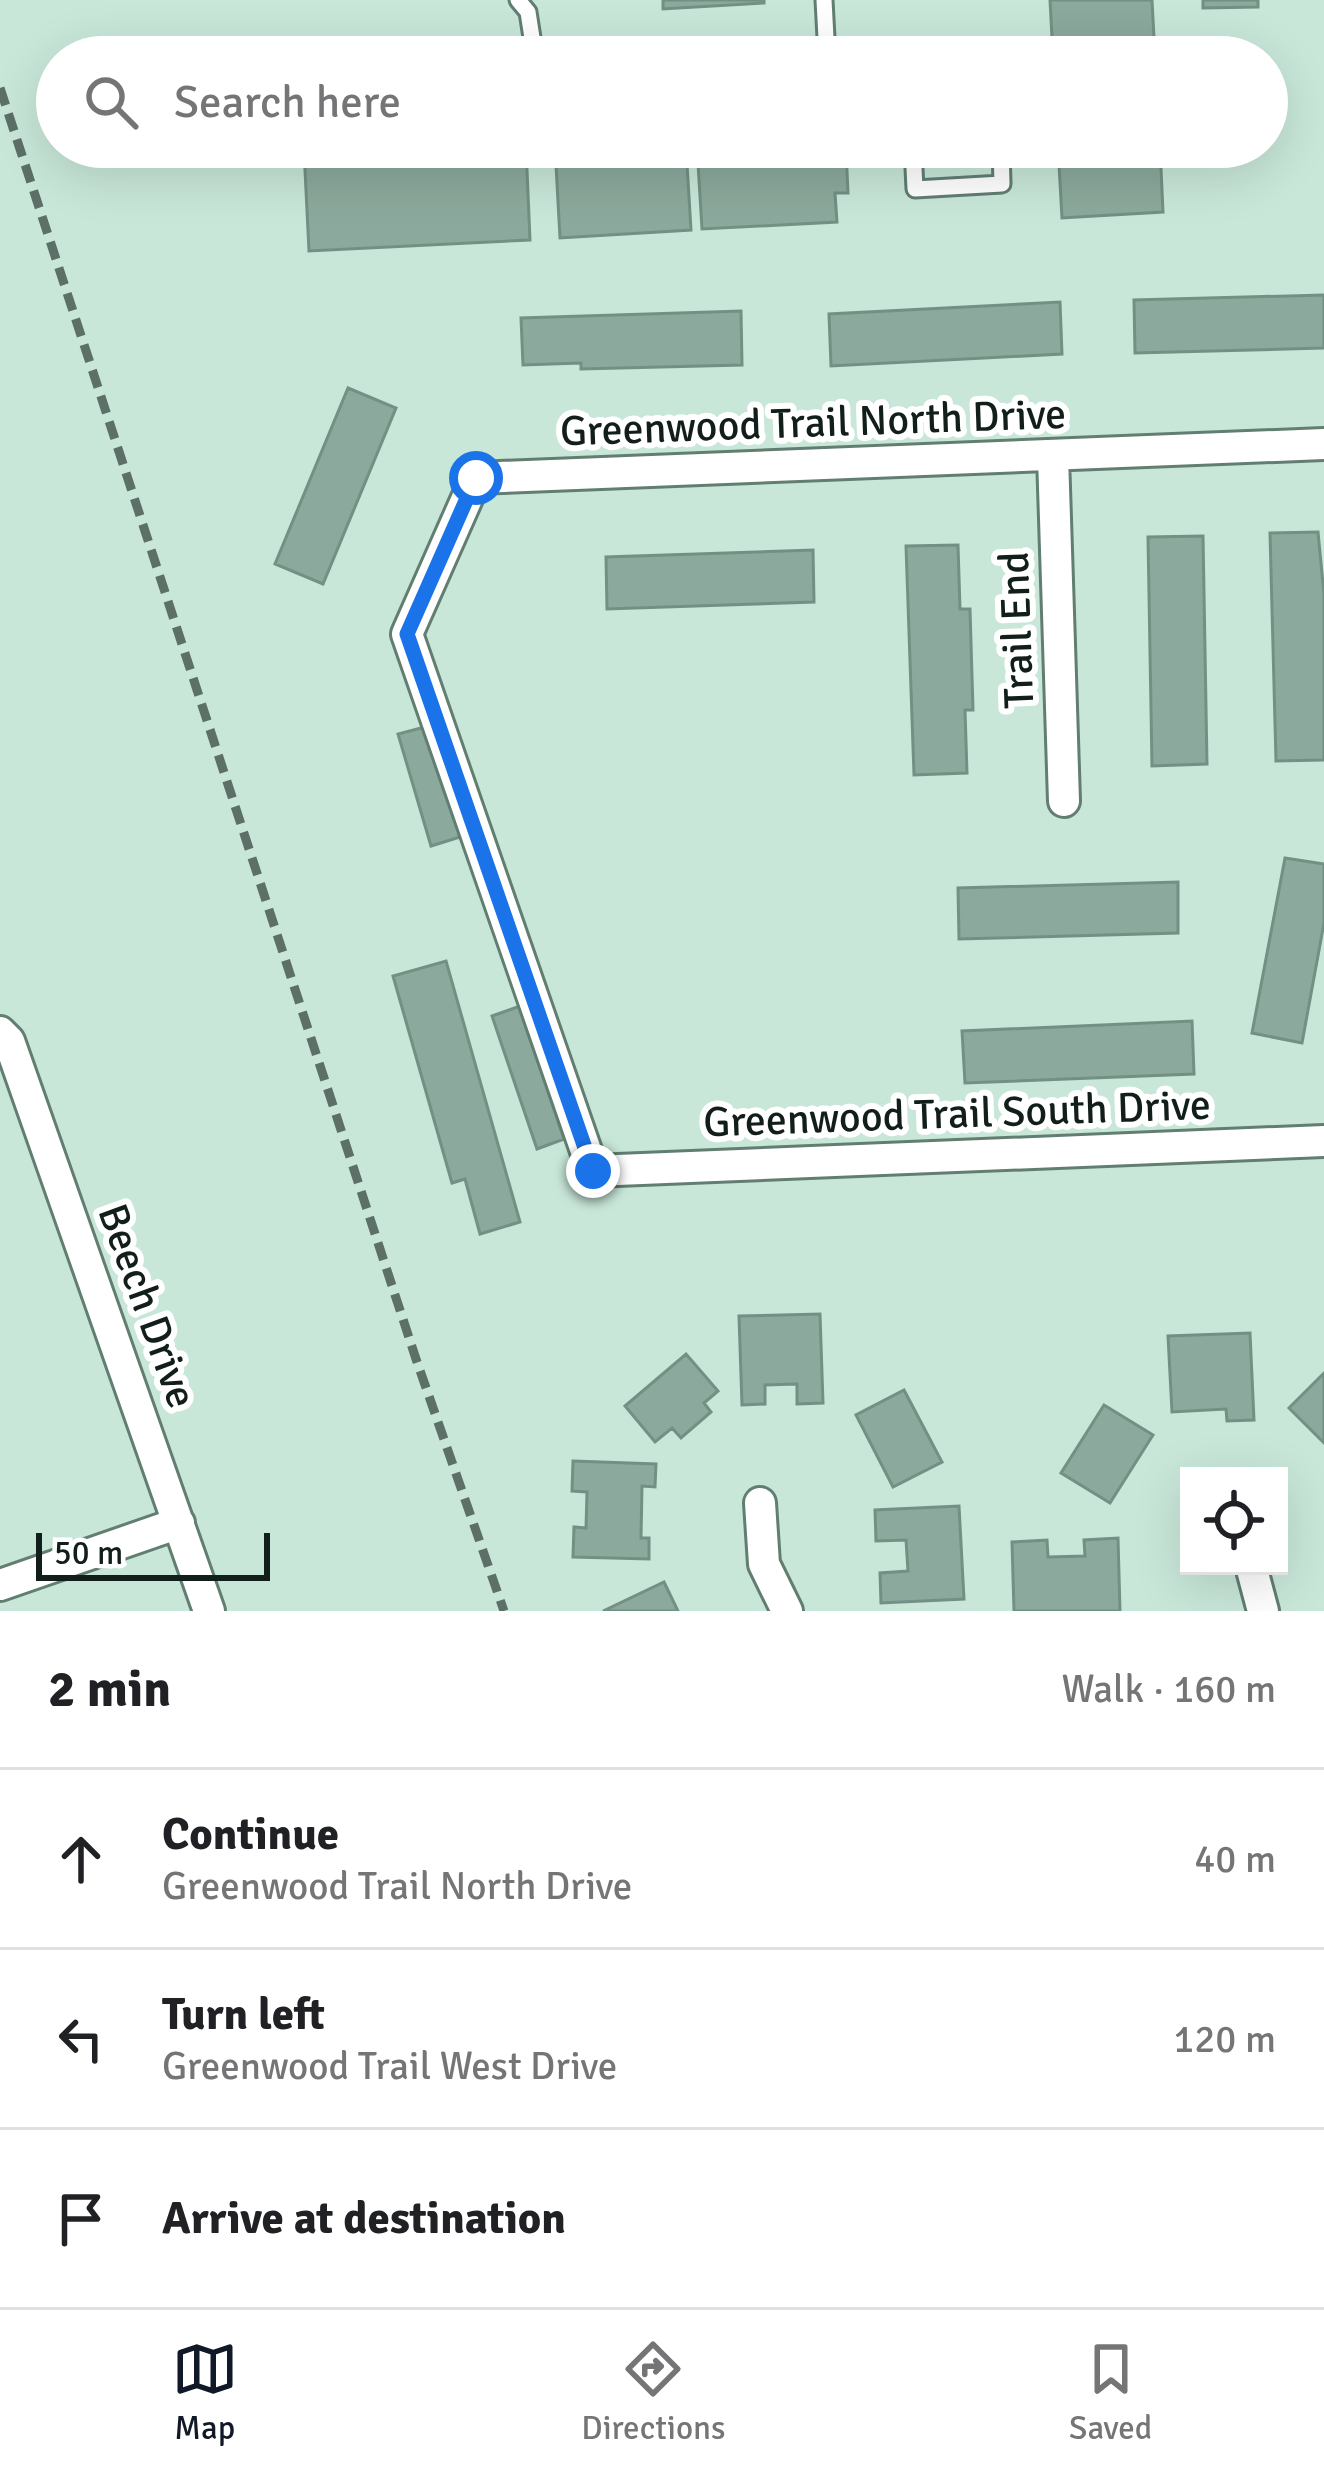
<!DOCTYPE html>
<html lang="en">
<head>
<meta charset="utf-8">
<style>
	body { margin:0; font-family:Signika,sans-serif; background:#f2f2f2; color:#202124 }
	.controls { position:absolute; right:36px; bottom:36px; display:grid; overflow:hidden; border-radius:0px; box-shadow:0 12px 48px #0002 }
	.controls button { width:108px; height:108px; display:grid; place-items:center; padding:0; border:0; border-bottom:3px solid #e0e0e0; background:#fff; color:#202124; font:60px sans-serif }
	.scale { position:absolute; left:36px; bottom:30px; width:234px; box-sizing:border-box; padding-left:12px; border:6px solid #121e19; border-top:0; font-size:33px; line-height:42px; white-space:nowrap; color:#121e19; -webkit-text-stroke:9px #fff; paint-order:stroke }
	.stop { position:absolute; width:36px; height:36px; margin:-27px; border:9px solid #1a73e8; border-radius:50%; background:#fff }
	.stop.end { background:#1a73e8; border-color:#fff; box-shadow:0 3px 12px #0008 }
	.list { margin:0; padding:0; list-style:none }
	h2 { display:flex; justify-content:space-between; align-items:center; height:156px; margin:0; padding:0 48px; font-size:51px }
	h2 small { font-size:39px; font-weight:400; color:#757577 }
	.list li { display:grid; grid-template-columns:78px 1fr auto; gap:36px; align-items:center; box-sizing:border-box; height:180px; padding:0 48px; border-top:3px solid #e0e0e0 }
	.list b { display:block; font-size:45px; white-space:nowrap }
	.list p { margin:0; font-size:39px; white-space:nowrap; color:#757577 }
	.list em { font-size:39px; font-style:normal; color:#757577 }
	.icon { flex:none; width:66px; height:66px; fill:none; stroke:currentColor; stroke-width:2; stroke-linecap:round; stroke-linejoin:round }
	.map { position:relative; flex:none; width:1324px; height:1611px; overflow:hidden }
	.search { position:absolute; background:#fff; box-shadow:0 12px 48px #0002; left:36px; right:36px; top:36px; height:132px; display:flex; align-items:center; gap:30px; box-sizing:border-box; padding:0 42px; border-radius:66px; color:#757577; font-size:45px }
	.sheet { height:696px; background:#fff }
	nav { display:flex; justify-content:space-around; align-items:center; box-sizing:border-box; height:168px; border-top:3px solid #e0e0e0; background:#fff; font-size:33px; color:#757577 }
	nav a { display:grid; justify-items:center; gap:6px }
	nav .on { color:#111827 }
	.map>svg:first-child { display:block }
	.building { fill:#8ba99c; stroke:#739084; stroke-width:3 }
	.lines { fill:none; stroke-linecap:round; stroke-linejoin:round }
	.lane-casing { stroke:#617e71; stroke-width:21 }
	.street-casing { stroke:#617e71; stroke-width:36 }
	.lane { stroke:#fff; stroke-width:15 }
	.street { stroke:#fff; stroke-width:30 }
	.rail { stroke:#5c7067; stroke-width:9; stroke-dasharray:18 9; stroke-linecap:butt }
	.route { stroke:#1a73e8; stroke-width:15 }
	.labels { text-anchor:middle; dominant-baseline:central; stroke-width:12; stroke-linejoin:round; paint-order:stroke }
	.street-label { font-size:42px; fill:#121e19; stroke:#fff }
</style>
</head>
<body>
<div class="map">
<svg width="1324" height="1611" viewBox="0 0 1324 1611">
	<rect width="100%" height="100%" fill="#c8e7d9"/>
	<!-- building -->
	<path class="building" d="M663 0H764V3L663 9Z
		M1050 0H1152L1155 57H1053Z
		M1203 0H1258V7L1203 8Z
		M364 147H526L530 240 309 251 304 150Z
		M555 147H686L691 230 560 238Z
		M697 147 846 150 848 193H835L837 222 702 229Z
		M1058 147H1160L1163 212 1062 218Z
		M1324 295V348L1135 353 1134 300Z
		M1060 302 1062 354 831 366 829 314Z
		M741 311 742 365 581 369V363L523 365 521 318Z
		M348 388 396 408 323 584 275 564Z
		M1318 532 1324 594V760L1276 761 1270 533Z
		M1203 536 1207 764 1152 766 1148 537Z
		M958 545 960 609H970L973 710H965L967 773 914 775 906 546Z
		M813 550 814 602 607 609 606 557Z
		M428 726 460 837 431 846 398 734Z
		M1285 858 1324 864V923L1302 1043 1252 1033Z
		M1178 882V933L959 939 958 888Z
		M446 961 520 1222 480 1234 465 1179 452 1183 393 976Z
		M520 1006 564 1139 537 1149 492 1016Z
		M1192 1021 1194 1074 965 1083 962 1031Z
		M820 1314 823 1403 797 1404V1384L765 1385V1404L742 1405 739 1316Z
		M1250 1333 1254 1420 1227 1421 1226 1409 1172 1412 1168 1336Z
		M686 1354 718 1391 704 1403 711 1412 681 1438 672 1428 655 1442 625 1406Z
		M1324 1373V1443L1289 1408Z
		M904 1390 942 1462 893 1487 856 1415Z
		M1104 1405 1153 1435 1110 1503 1061 1473Z
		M573 1461 656 1464 655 1487 642 1486 641 1538H649V1559L573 1557 574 1527 586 1528 587 1492 572 1491Z
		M959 1506 964 1599 881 1603 880 1573 908 1571 906 1540 876 1541 875 1510Z
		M1118 1538 1120 1611H1014L1012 1542 1047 1540 1048 1557 1085 1556 1084 1540Z
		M664 1582 678 1611H603Z"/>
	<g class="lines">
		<!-- lane casing -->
		<g class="lane-casing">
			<path id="lane" d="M518 0 528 12 535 57
				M824 0 827 57
				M957 57H997
				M913 147 915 189 1002 184 1001 147"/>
		</g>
		<!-- street casing -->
		<g class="street-casing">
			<path id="street" d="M1324 444 476 478 407 634 593 1171 1324 1141
				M1053 456 1064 801
				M0 1032 9 1041 209 1611
				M760 1503 764 1564 787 1611
				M1251 1566 1263 1611
				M0 1585 179 1523"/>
		</g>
		<!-- lane -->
		<use href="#lane" class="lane"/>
		<!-- street -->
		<use href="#street" class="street"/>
		<!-- rail -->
		<path class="rail" d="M0 88 416 1359 504 1611"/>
	</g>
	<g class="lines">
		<!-- route -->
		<path class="route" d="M476 478 407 634 593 1171"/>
	</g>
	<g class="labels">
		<!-- street labels -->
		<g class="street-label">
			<text transform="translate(813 423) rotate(-2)">Greenwood Trail North Drive</text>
			<text transform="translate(1017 630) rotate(-92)">Trail End</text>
			<text transform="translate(957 1114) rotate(-2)">Greenwood Trail South Drive</text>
			<text transform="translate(147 1306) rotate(70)">Beech Drive</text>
		</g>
	</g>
</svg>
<div class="controls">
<button><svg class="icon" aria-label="locate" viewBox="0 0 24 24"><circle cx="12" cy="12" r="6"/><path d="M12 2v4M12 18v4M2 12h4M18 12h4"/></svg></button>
</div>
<div class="scale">50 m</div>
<div class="stop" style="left:476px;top:478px"></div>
<div class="stop end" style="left:593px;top:1171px"></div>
<div class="search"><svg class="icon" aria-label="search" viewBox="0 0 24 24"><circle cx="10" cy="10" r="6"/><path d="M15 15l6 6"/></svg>Search here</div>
</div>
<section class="sheet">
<h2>2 min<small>Walk · 160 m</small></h2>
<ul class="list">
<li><svg class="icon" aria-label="ahead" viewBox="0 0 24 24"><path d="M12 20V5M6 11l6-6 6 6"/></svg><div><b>Continue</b><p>Greenwood Trail North Drive</p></div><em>40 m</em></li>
<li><svg class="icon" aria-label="left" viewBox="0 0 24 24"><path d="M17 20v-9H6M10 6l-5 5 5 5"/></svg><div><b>Turn left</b><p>Greenwood Trail West Drive</p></div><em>120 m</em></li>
<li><svg class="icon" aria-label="arrive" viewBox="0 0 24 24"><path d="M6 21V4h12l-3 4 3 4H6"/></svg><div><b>Arrive at destination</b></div></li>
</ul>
</section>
<nav>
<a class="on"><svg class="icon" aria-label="map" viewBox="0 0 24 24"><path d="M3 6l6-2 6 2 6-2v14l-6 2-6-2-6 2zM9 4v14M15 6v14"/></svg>Map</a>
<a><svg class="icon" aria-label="directions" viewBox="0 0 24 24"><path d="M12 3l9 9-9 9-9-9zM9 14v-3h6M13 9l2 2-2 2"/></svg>Directions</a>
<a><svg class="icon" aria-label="saved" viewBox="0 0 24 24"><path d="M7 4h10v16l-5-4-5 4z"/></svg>Saved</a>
</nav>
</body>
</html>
